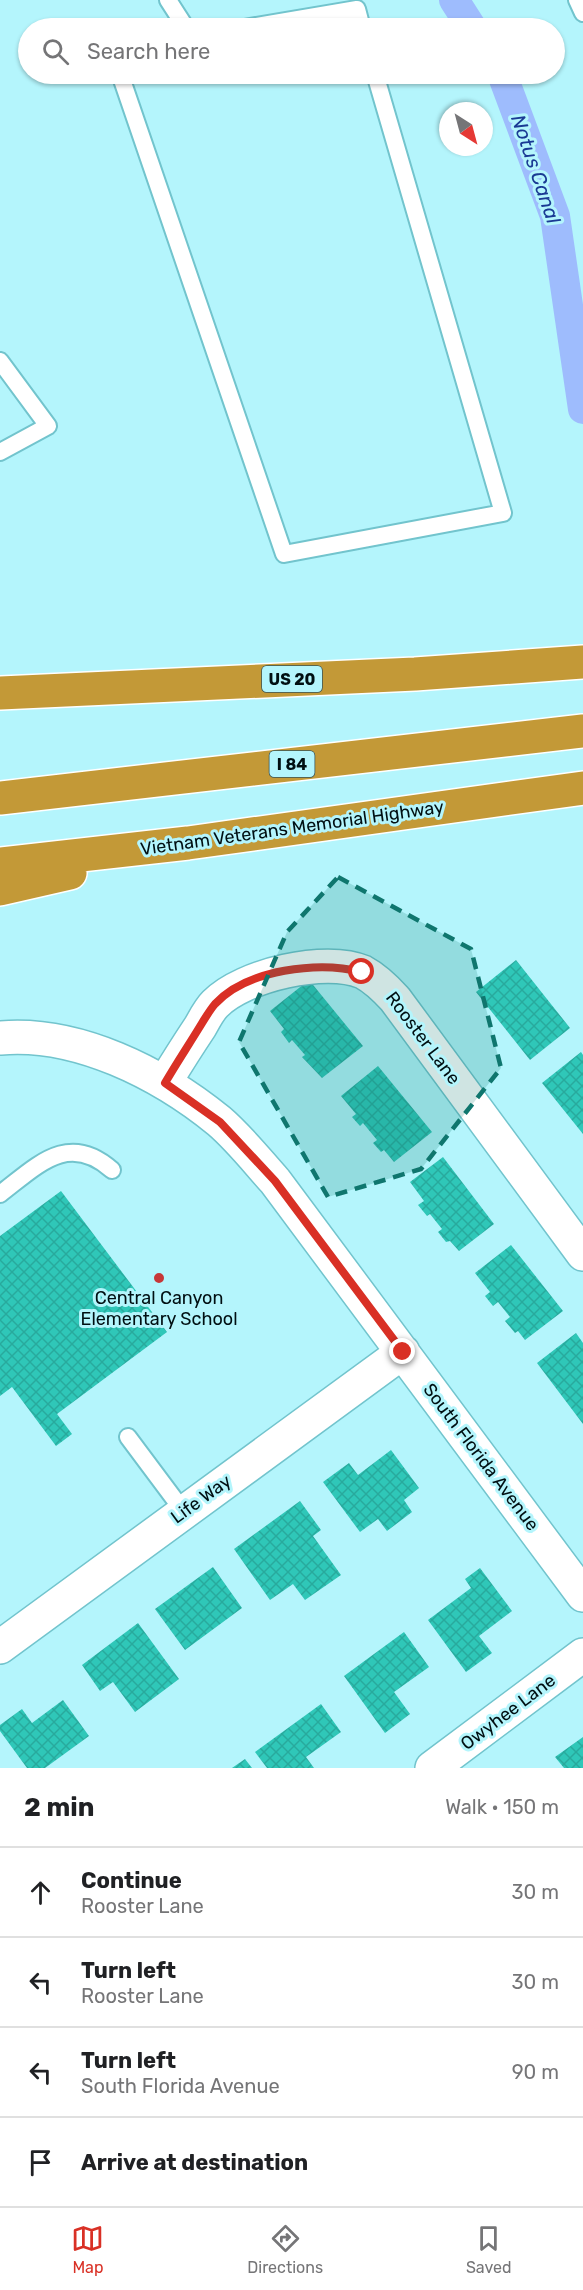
<!DOCTYPE html>
<html lang="en">
<head>
<meta charset="utf-8">
<style>
	body { margin:0; font-family:Rubik,sans-serif; background:#f6f6f6; color:#202124 }
	.compass { position:absolute; left:439px; top:102px; width:54px; height:54px; border-radius:50%; background:#fff; box-shadow:0 2px 4px #0004; rotate:144deg }
	.stop { position:absolute; width:18px; height:18px; margin:-14px; border:4px solid #d93025; border-radius:50%; background:#fff }
	.stop.end { background:#d93025; border-color:#fff; box-shadow:0 2px 6px #0008 }
	.list { margin:0; padding:0; list-style:none }
	h2 { display:flex; justify-content:space-between; align-items:center; height:78px; margin:0; padding:0 24px; font-size:26px }
	h2 small { font-size:20px; font-weight:400; color:#757577 }
	.list li { display:grid; grid-template-columns:39px 1fr auto; gap:18px; align-items:center; box-sizing:border-box; height:90px; padding:0 24px; border-top:2px solid #e0e0e0 }
	.list b { display:block; font-size:22px; white-space:nowrap }
	.list p { margin:0; font-size:20px; white-space:nowrap; color:#757577 }
	.list em { font-size:20px; font-style:normal; color:#757577 }
	.icon { flex:none; width:33px; height:33px; fill:none; stroke:currentColor; stroke-width:2; stroke-linecap:round; stroke-linejoin:round }
	.map { position:relative; flex:none; width:583px; height:1768px; overflow:hidden }
	.search { position:absolute; background:#fff; box-shadow:0 2px 4px #0004; left:18px; right:18px; top:18px; height:66px; display:flex; align-items:center; gap:15px; box-sizing:border-box; padding:0 21px; border-radius:33px; color:#757577; font-size:22px }
	.sheet { height:438px; background:#fff }
	nav { display:flex; justify-content:space-around; align-items:center; box-sizing:border-box; height:84px; border-top:2px solid #e0e0e0; background:#fff; font-size:16px; color:#757577 }
	nav a { display:grid; justify-items:center; gap:3px }
	nav .on { color:#d93025 }
	.map>svg:first-child { display:block }
	.lines { fill:none; stroke-linecap:round; stroke-linejoin:round }
	.canal { stroke:#9ebcfd; stroke-width:30 }
	.building { fill:url(#building-cross-hatch) }
	.service-casing { stroke:#72c4cd; stroke-width:20 }
	.minor-casing { stroke:#72c4cd; stroke-width:36 }
	.motorway-casing { stroke:#fff; stroke-width:36 }
	.service { stroke:#fff; stroke-width:16 }
	.minor { stroke:#fff; stroke-width:33 }
	.motorway { stroke:#c39937; stroke-width:33 }
	.route { stroke:#d93025; stroke-width:8 }
	.marked { fill:#0f766e; fill-opacity:0.2; stroke:#0f766e; stroke-width:4.5; stroke-dasharray:12 8; stroke-linejoin:round }
	.poi-dot { fill:#c63738; stroke:#b4f5fc; stroke-width:2 }
	.labels { text-anchor:middle; dominant-baseline:central; stroke-width:6; stroke-linejoin:round; paint-order:stroke }
	.shield { fill:#b4f5fc; stroke:#365458; stroke-width:1.5 }
	.shield-label { font-size:16px; font-weight:bold; fill:#000f12 }
	.street-label { font-size:18px; fill:#000f12; stroke:#b4f5fc }
	.poi-label { font-size:18px; fill:#000f12; stroke:#b4f5fc }
	.water-label { font-size:20px; font-style:italic; fill:#1a3a94; stroke:#b4f5fc }
</style>
</head>
<body>
<div class="map">
<svg width="583" height="1768" viewBox="0 0 583 1768">
	<defs>
		<pattern id="building-cross-hatch" width="8" height="8" patternUnits="userSpaceOnUse" patternTransform="scale(1.5)"><rect width="8" height="8" fill="#2fc7b8"/><path d="M0 0l8 8M0 8l8-8" fill="none" stroke="#28aa9d"/></pattern>
	</defs>
	<rect width="100%" height="100%" fill="#b4f5fc"/>
	<g class="lines">
		<!-- canal -->
		<path class="canal" d="M454 0 472 28
			M502 74 555 216 583 409"/>
	</g>
	<!-- building -->
	<path class="building" d="M516 960 570 1028 530 1060 476 992Z
		M309 980 363 1046 322 1078 302 1057 305 1055 292 1040 289 1043 281 1032 284 1029 270 1011Z
		M581 1052 583 1055V1134L542 1083Z
		M378 1066 432 1132 394 1162 384 1150 381 1152 373 1143 377 1140 363 1123 360 1126 352 1117 356 1114 341 1096Z
		M443 1157 494 1224 459 1251 450 1241 446 1242 438 1232 442 1229 430 1214 427 1216 418 1205 424 1201 410 1182Z
		M61 1191 167 1332 57 1414 72 1434 56 1446 12 1387 0 1396V1236Z
		M511 1245 563 1311 525 1340 518 1331 515 1333 505 1321 510 1317 498 1302 493 1306 485 1296 490 1292 475 1273Z
		M576 1333 583 1343V1424L537 1363Z
		M391 1450 419 1488 404 1500 412 1512 387 1531 378 1519 360 1532 323 1482 349 1463 358 1475Z
		M300 1501 321 1530 313 1536 341 1575 305 1600 293 1584 270 1600 234 1549Z
		M213 1567 242 1608 185 1650 155 1609Z
		M480 1568 512 1611 479 1636 492 1653 466 1672 428 1620 471 1588 465 1579Z
		M138 1623 179 1679 135 1712 113 1682 100 1691 82 1665Z
		M404 1632 429 1667 394 1692 410 1714 385 1733 344 1676Z
		M63 1700 89 1736 45 1768H27L0 1731V1725L22 1709 32 1723Z
		M321 1704 341 1732 306 1757 314 1768H267L255 1752Z
		M583 1737V1768H564L555 1757Z
		M245 1759 252 1768H232Z"/>
	<g class="lines">
		<!-- service casing -->
		<g class="service-casing">
			<path id="service" d="M168 0 186 28
				M577 0 583 13
				M244 28 357 9 362 28
				M120 74 284 554 503 513 375 74
				M0 361 48 426 0 452
				M0 1194C37 1166 68 1131 112 1170
				M128 1437 184 1512"/>
		</g>
		<!-- minor casing -->
		<g class="minor-casing">
			<path id="minor" d="M0 1038C77 1031 160 1073 219 1121 239 1138 257 1161 275 1181L583 1595
				M165 1082C176 1064 188 1045 200 1027 204 1020 209 1010 215 1004 243 975 326 956 363 972 376 979 385 988 395 999L583 1254
				M0 1647 403 1352
				M432 1768 583 1655"/>
		</g>
		<!-- motorway casing -->
		<g class="motorway-casing">
			<path id="motorway" d="M0 693 415 674 583 662
				M0 798 583 731
				M0 864 188 843 583 788
				M0 889 70 873"/>
		</g>
		<!-- service -->
		<use href="#service" class="service"/>
		<!-- minor -->
		<use href="#minor" class="minor"/>
		<!-- motorway -->
		<use href="#motorway" class="motorway"/>
	</g>
	<g class="lines">
		<!-- route -->
		<path class="route" d="M362 972C319 961 247 969 215 1004 209 1011 204 1020 199 1028 188 1046 176 1064 165 1083L220 1122 275 1181 403 1352"/>
	</g>
	<!-- marked area -->
	<path class="marked" d="M338 877 471 949 501 1068 421 1169 328 1197 239 1042 287 932Z"/>
	<!-- markers -->
	<circle class="poi-dot" cx="159" cy="1278" r="6"/>
	<g class="labels">
		<!-- shield labels -->
		<g class="shield">
			<rect x="262" y="666" width="60" height="26" rx="4.5"/>
			<rect x="269.5" y="751" width="45" height="26" rx="4.5"/>
		</g>
		<g class="shield-label">
			<text x="292" y="679">US 20</text>
			<text x="292" y="764">I 84</text>
		</g>
		<!-- street labels -->
		<g class="street-label">
			<text transform="translate(292 828) rotate(-8)">Vietnam Veterans Memorial Highway</text>
			<text transform="translate(423 1038) rotate(53)">Rooster Lane</text>
			<text transform="translate(481 1457) rotate(53)">South Florida Avenue</text>
			<text transform="translate(201 1499) rotate(-36)">Life Way</text>
			<text transform="translate(508 1712) rotate(-37)">Owyhee Lane</text>
		</g>
		<!-- poi labels -->
		<g class="poi-label">
			<text x="159" y="1298">Central Canyon<tspan x="159" dy="21">Elementary School</tspan></text>
		</g>
		<!-- water labels -->
		<g class="water-label">
			<text transform="translate(536 169) rotate(71)">Notus Canal</text>
		</g>
	</g>
</svg>
<svg class="compass" viewBox="-18 -18 36 36"><path d="M0-13l5 13h-10z" fill="#e53935"/><path d="M0 13l5-13h-10z" fill="#757577"/></svg>
<div class="stop" style="left:362px;top:972px"></div>
<div class="stop end" style="left:403px;top:1352px"></div>
<div class="search"><svg class="icon" aria-label="search" viewBox="0 0 24 24"><circle cx="10" cy="10" r="6"/><path d="M15 15l6 6"/></svg>Search here</div>
</div>
<section class="sheet">
<h2>2 min<small>Walk · 150 m</small></h2>
<ul class="list">
<li><svg class="icon" aria-label="ahead" viewBox="0 0 24 24"><path d="M12 20V5M6 11l6-6 6 6"/></svg><div><b>Continue</b><p>Rooster Lane</p></div><em>30 m</em></li>
<li><svg class="icon" aria-label="left" viewBox="0 0 24 24"><path d="M17 20v-9H6M10 6l-5 5 5 5"/></svg><div><b>Turn left</b><p>Rooster Lane</p></div><em>30 m</em></li>
<li><svg class="icon" aria-label="left" viewBox="0 0 24 24"><path d="M17 20v-9H6M10 6l-5 5 5 5"/></svg><div><b>Turn left</b><p>South Florida Avenue</p></div><em>90 m</em></li>
<li><svg class="icon" aria-label="arrive" viewBox="0 0 24 24"><path d="M6 21V4h12l-3 4 3 4H6"/></svg><div><b>Arrive at destination</b></div></li>
</ul>
</section>
<nav>
<a class="on"><svg class="icon" aria-label="map" viewBox="0 0 24 24"><path d="M3 6l6-2 6 2 6-2v14l-6 2-6-2-6 2zM9 4v14M15 6v14"/></svg>Map</a>
<a><svg class="icon" aria-label="directions" viewBox="0 0 24 24"><path d="M12 3l9 9-9 9-9-9zM9 14v-3h6M13 9l2 2-2 2"/></svg>Directions</a>
<a><svg class="icon" aria-label="saved" viewBox="0 0 24 24"><path d="M7 4h10v16l-5-4-5 4z"/></svg>Saved</a>
</nav>
</body>
</html>
